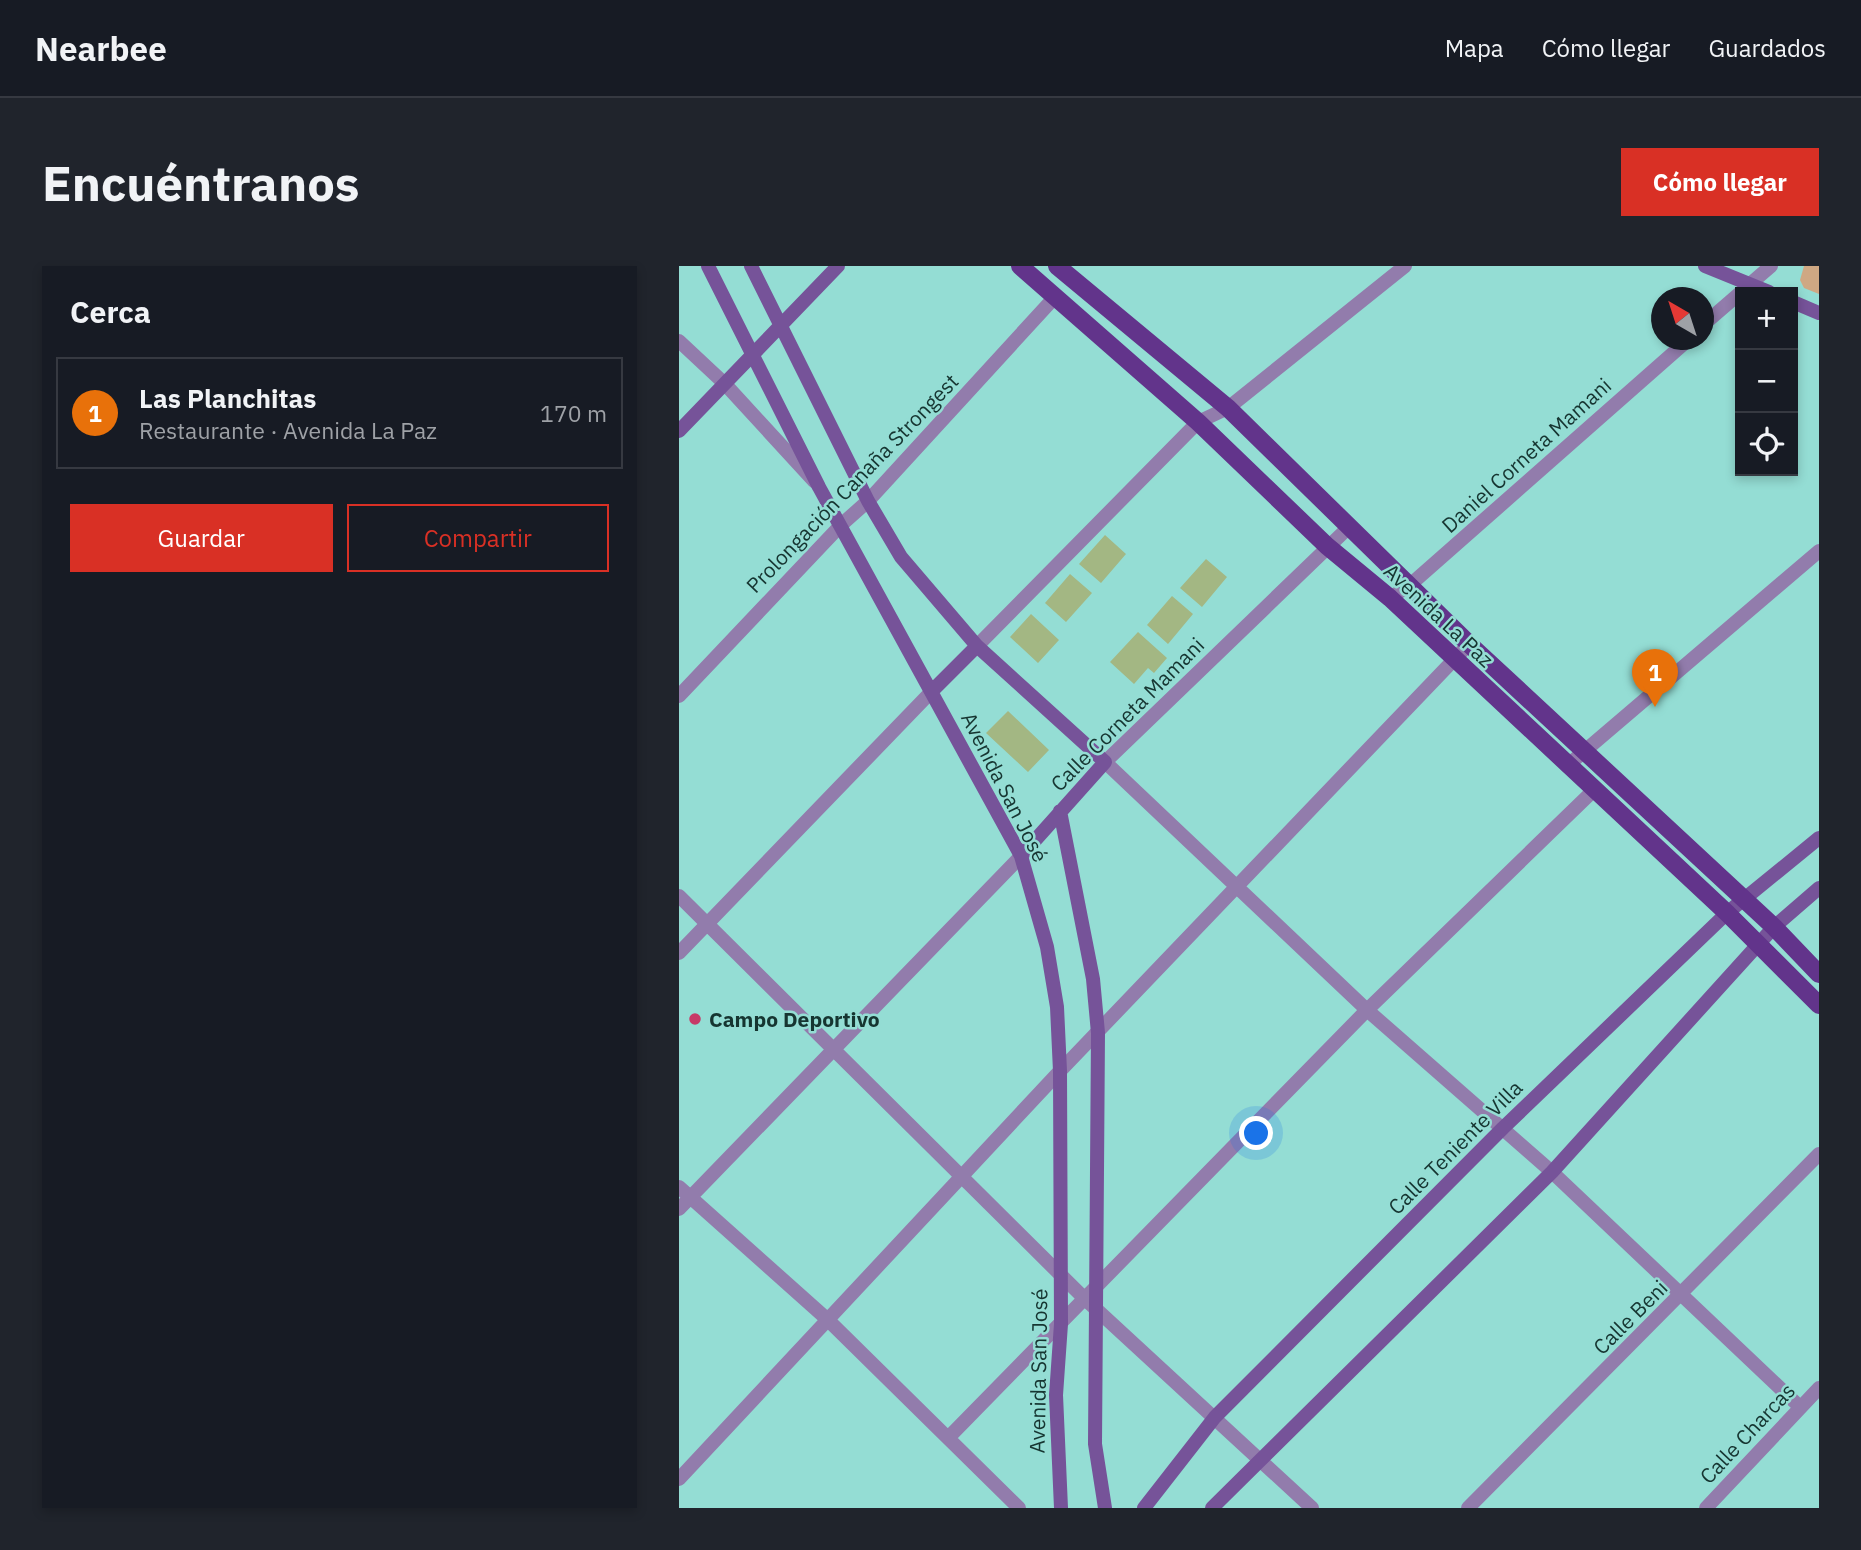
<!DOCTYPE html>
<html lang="es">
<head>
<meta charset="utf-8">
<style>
	body { margin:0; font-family:"IBM Plex Sans",sans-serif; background:#20242c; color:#f1f3f6 }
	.controls { position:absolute; right:21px; top:21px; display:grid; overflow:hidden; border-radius:0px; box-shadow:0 4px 10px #0003 }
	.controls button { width:63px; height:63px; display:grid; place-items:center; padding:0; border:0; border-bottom:2px solid #363941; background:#171b24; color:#f1f3f6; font:35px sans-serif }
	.compass { position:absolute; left:972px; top:21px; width:63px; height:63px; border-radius:50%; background:#171b24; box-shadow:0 4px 10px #0003; rotate:321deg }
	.you { position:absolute; left:578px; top:868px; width:24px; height:24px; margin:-18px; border:5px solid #fff; border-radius:50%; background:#1a73e8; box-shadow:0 0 0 10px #1a73e833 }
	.badge { display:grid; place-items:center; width:46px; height:46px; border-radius:50%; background:#d93025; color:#fff; font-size:23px; font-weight:700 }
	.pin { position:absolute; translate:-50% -58px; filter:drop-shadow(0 2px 4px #0008) }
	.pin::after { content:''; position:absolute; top:37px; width:24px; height:21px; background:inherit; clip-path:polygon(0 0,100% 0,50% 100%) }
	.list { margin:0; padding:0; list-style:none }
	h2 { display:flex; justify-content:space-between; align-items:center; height:91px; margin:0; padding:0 28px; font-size:30px }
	h2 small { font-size:23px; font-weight:400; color:#9ea1a6 }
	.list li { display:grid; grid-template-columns:46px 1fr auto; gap:21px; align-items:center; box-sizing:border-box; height:112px; margin:0 14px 14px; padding:0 14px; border:2px solid #363941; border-radius:0px }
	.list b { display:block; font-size:26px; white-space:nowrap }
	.list p { margin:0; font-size:23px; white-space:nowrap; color:#9ea1a6 }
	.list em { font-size:23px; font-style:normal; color:#9ea1a6 }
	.actions { display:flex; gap:14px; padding:21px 28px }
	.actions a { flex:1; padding:16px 0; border:2px solid #d93025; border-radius:0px; text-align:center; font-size:24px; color:#d93025 }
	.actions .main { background:#d93025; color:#fff }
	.icon { flex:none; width:38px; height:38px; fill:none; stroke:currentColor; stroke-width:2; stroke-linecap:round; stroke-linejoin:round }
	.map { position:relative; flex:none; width:1140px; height:1242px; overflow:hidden; border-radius:0px }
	header { display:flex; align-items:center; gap:42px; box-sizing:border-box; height:98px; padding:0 35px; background:#171b24; border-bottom:2px solid #363941 }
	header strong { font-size:33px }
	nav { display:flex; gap:38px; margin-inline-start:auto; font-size:24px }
	.intro { display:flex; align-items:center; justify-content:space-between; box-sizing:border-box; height:168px; padding:0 42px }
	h1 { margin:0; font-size:49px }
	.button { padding:18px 32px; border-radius:0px; background:#d93025; color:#fff; font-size:24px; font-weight:700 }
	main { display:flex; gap:42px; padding:0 42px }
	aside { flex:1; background:#171b24; border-radius:0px; box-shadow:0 4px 10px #0003 }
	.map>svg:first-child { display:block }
	.green { fill:#cfa883 }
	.building { fill:#a3b783 }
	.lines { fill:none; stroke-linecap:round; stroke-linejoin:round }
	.street { stroke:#927cac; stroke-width:14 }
	.secondary { stroke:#765399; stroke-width:14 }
	.primary { stroke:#62348b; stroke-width:18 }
	.poi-dot { fill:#c73967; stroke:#94ddd4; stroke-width:2.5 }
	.labels { text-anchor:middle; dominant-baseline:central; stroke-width:5; stroke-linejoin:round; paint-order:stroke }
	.street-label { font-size:21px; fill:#163531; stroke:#94ddd4 }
	.poi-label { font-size:21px; font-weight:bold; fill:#163531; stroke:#94ddd4; text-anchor:start }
</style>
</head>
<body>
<header>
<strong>Nearbee</strong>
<nav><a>Mapa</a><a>Cómo llegar</a><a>Guardados</a></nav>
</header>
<div class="intro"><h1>Encuéntranos</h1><a class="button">Cómo llegar</a></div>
<main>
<aside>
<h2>Cerca<small></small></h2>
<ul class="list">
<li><span class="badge" style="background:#e8710a">1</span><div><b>Las Planchitas</b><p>Restaurante · Avenida La Paz</p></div><em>170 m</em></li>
</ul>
<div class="actions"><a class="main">Guardar</a><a>Compartir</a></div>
</aside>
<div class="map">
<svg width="1140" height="1242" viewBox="0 0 1140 1242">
	<rect width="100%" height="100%" fill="#94ddd4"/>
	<!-- green -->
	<path class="green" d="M1125 0H1140V28L1125 22 1121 14Z"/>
	<!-- building -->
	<path class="building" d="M426 269 447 288 422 317 400 298Z
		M527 293 548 311 523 341 501 322Z
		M391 308 413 327 387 356 366 337Z
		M493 330 514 348 489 378 468 359Z
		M352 348 380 374 359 397 331 371Z
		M459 366 488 392 475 407 469 402 455 418 431 396Z
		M329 445 370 484 349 506 307 467Z"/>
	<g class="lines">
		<!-- street -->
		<path class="street" d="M1063 25 1092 0
			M1024 59 1061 27
			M0 75 46 118 135 215
			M670 261 426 496 688 744 873 906 1121 1141
			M711 332 731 319 1009 74
			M298 380 519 156 549 142 726 0
			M0 430 162 259 189 235 375 32
			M888 500 1140 285
			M0 630 405 1032 633 1242
			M0 687 253 425
			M0 921 149 1054 340 1242
			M0 943 342 590
			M270 1171 688 744 915 524
			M0 1213 381 805 790 378
			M789 1242 1140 888
			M1027 1242 1140 1122"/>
		<!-- secondary -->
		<path class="secondary" d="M29 0 140 221 342 590 368 681 378 741 381 805 382 1058 377 1129 382 1242
			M72 0 189 235 222 291 298 380 426 496 342 590
			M1026 0 1090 26
			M1114 36 1140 47
			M0 165 159 0
			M253 425 298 380
			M381 545 414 713 419 767 416 1178 426 1242
			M465 1242 536 1151 824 862 1048 647 1140 572
			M533 1242 873 906 1095 661 1140 622"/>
		<!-- primary -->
		<path class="primary" d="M341 0 519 156 648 280 711 332 1048 647 1140 739
			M378 0 549 142 790 378 1095 661 1140 708"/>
	</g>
	<!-- markers -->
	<circle class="poi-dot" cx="16" cy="753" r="7"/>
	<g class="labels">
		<!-- street labels -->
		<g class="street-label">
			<text transform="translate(847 189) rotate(-42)">Daniel Corneta Mamani</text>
			<text transform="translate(173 217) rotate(-46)">Prolongación Canaña Strongest</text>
			<text transform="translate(760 349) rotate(43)">Avenida La Paz</text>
			<text transform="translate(448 448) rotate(-45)">Calle Corneta Mamani</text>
			<text transform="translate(326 521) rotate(63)">Avenida San José</text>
			<text transform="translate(776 881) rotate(-45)">Calle Teniente Villa</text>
			<text transform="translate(951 1051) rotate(-45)">Calle Beni</text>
			<text transform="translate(359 1105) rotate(-89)">Avenida San José</text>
			<text transform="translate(1068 1167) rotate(-47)">Calle Charcas</text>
		</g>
		<!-- poi labels -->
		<g class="poi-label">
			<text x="30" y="753">Campo Deportivo</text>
		</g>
	</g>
</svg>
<div class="controls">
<button>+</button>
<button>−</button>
<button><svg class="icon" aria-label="locate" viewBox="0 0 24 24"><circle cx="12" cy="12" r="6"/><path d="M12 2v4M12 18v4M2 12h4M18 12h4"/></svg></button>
</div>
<svg class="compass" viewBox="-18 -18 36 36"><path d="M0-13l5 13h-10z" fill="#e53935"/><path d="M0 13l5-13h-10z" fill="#9ea1a6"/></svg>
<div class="you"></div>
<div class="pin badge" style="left:976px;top:441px;background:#e8710a">1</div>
</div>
</main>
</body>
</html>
